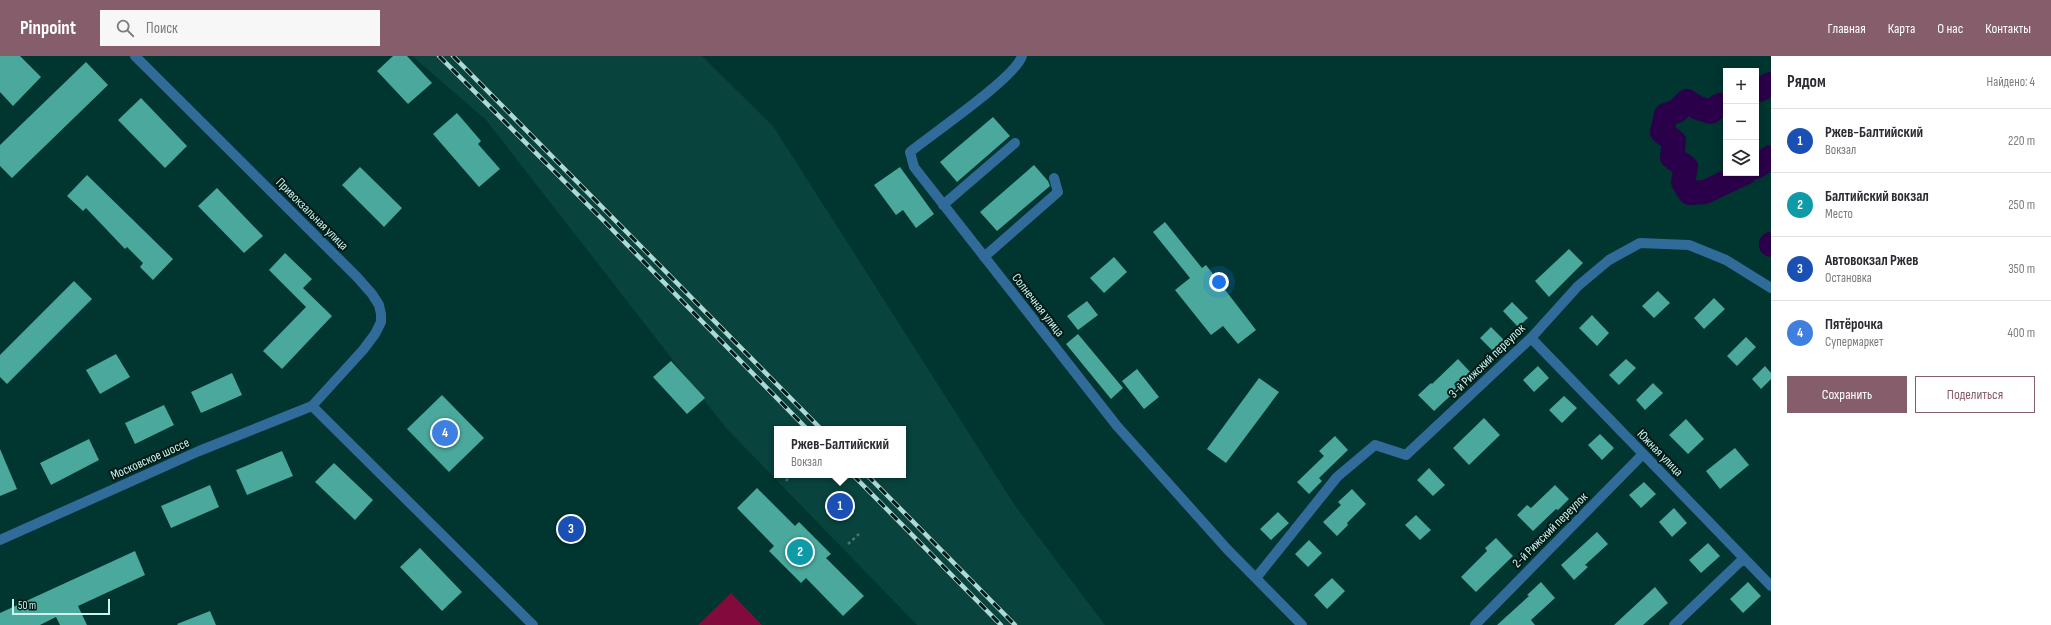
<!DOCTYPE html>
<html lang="ru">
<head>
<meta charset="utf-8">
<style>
	body { margin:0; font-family:"Sofia Sans Condensed",sans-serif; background:#f7f7f7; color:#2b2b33 }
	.controls { position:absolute; right:12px; top:12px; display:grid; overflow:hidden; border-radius:0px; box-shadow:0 2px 10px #0003 }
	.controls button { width:36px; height:36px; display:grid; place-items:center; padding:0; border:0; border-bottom:1px solid #e1e1e2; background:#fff; color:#2b2b33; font:20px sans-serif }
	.scale { position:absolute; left:12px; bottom:10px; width:98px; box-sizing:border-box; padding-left:4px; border:2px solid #cbf4ed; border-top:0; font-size:11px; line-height:14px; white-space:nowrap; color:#cbf4ed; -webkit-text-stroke:3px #001a17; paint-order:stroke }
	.you { position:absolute; left:1219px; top:226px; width:14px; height:14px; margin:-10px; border:3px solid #fff; border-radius:50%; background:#1a73e8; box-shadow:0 0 0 6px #1a73e833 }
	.badge { display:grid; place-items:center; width:26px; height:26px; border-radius:50%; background:#855d6b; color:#fff; font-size:13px; font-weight:700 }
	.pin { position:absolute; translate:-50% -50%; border:2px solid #fff; box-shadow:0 1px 4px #0006 }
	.popup { position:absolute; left:774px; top:370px; width:132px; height:52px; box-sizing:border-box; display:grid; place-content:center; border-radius:0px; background:#fff; filter:drop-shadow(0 1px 3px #0005); font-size:13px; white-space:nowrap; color:#7c7c81 }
	.popup b { font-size:15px; color:#2b2b33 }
	.popup::after { content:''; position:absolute; left:50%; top:100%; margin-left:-8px; border:8px solid transparent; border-top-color:#fff }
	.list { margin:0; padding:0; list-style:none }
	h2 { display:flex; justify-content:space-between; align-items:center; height:52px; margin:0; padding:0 16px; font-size:17px }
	h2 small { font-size:13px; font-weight:400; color:#7c7c81 }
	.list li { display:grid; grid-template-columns:26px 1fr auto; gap:12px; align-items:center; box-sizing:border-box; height:64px; padding:0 16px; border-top:1px solid #e1e1e2 }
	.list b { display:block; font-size:15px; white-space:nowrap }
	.list p { margin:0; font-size:13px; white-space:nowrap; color:#7c7c81 }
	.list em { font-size:13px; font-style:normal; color:#7c7c81 }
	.actions { display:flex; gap:8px; padding:12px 16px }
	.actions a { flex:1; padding:9px 0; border:1px solid #855d6b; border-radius:0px; text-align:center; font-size:14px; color:#855d6b }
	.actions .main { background:#855d6b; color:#fff }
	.icon { flex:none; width:22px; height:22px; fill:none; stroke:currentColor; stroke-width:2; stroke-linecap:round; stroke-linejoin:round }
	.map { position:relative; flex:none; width:1771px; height:569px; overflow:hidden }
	header { display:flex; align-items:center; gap:24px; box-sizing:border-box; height:56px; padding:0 20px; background:#855d6b; color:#fff }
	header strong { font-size:19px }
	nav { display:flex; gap:22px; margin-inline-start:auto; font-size:14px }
	.search { width:280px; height:36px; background:#f7f7f7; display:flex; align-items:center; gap:10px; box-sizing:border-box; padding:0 14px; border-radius:0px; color:#7c7c81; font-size:15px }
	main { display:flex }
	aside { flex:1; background:#fff }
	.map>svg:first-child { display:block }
	.built { fill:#08433d; fill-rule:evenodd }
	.green { fill:#820b3c }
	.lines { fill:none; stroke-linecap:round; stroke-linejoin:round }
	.river { stroke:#2b004a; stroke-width:24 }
	.building { fill:#4aa89d }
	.path { stroke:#467671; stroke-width:2.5; stroke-dasharray:3 3; stroke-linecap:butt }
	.minor { stroke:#306b99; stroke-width:10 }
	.rail-casing { stroke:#afdad3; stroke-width:4.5 }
	.rail { stroke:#001a17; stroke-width:3; stroke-dasharray:9; stroke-linecap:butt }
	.labels { text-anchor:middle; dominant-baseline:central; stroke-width:4; stroke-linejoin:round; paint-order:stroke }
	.street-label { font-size:13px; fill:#cbf4ed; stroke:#001a17 }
</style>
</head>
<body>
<header>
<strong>Pinpoint</strong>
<div class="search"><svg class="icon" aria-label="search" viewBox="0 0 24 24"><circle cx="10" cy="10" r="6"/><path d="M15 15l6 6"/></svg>Поиск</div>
<nav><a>Главная</a><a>Карта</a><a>О нас</a><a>Контакты</a></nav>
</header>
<main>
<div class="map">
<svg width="1771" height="569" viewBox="0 0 1771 569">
	<rect width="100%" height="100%" fill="#013530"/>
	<!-- built -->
	<path class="built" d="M412 0H702L773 70 1016 451 1105 569H917L725 371 486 64ZM777 373H903V419H777Z"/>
	<!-- green -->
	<path class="green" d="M731 537 762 569H698Z"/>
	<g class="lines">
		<!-- river -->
		<path class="river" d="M1756 32 1759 34 1771 28
			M1726 48 1718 50 1711 56 1698 52 1687 45 1677 55 1666 59 1662 76 1674 85 1672 101 1686 111 1683 126 1690 137 1705 136 1745 117
			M1756 111 1771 101
			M1771 188V189"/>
	</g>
	<!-- building -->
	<path class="building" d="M0 0H20L41 21 13 50 0 36Z
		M393 0H407L432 27 408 48 377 15Z
		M86 6 108 29 12 122 0 110V89Z
		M141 42 187 90 165 112 118 64Z
		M457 57 481 85 478 88 500 113 479 131 433 78Z
		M993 61 1010 80 957 126 940 106Z
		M1034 109 1048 125 1050 130 997 175 980 156Z
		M360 111 402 152 384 171 342 129Z
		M900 111 934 158 916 172 903 154 896 159 874 129Z
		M87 119 173 203 153 224 140 211 143 207 127 191 125 193 86 152 83 155 67 140Z
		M217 132 263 180 244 197 198 150Z
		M1165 166 1202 212 1206 209 1256 274 1238 288 1223 270 1211 279 1175 234 1190 222 1153 176Z
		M1569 193 1583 207 1549 241 1535 225Z
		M285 197 312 223 303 232 332 260 282 313 263 295 306 251 269 214Z
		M1114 201 1127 216 1104 237 1090 222Z
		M74 225 92 243 7 328 0 321V299Z
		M1658 235 1670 247 1654 262 1642 250Z
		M1714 242 1725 253 1704 273 1694 262Z
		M1087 245 1098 259 1078 274 1067 260Z
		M1512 246 1528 262 1518 271 1503 255Z
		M1592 259 1609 277 1597 290 1579 272Z
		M1491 271 1504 284 1493 295 1480 282Z
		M1078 278 1123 332 1111 343 1066 288Z
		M1746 281 1756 291 1737 310 1727 300Z
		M116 298 130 321 100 338 86 314Z
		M1458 303 1473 319 1434 355 1418 339 1431 327 1432 328Z
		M1626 303 1636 312 1619 329 1609 319Z
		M671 305 705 342 687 358 653 321Z
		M1538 310 1549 322 1534 336 1523 324Z
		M1765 310 1771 317V323L1761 333 1752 323Z
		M1137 313 1159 341 1144 353 1122 325Z
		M232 317 242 339 201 357 191 336Z
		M1259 322 1279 336 1226 407 1207 393Z
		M1653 327 1663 337 1645 354 1636 344Z
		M442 339 484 382 449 416 407 373Z
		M1564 340 1577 352 1562 367 1549 354Z
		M164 349 174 369 135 388 125 367Z
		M1484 362 1500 379 1469 409 1453 392Z
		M1686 363 1704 383 1688 398 1669 379Z
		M1600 378 1614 392 1602 404 1588 389Z
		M1335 380 1348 394 1319 422 1322 425 1309 438 1297 426 1324 400 1319 395Z
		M89 383 99 404 51 429 40 407Z
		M1735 392 1749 409 1720 433 1706 415Z
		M0 393 17 433 0 440Z
		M282 395 293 420 247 439 236 414Z
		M334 407 373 444 355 464 315 426Z
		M1429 412 1445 429 1433 440 1417 424Z
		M1644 426 1656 438 1641 452 1629 439Z
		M210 429 219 451 171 472 161 450Z
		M1555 429 1569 443 1558 454 1556 453 1533 475 1517 459 1527 449 1531 452Z
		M757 432 795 470 799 466 831 498 826 502 864 540 843 560 806 522 801 527 769 495 774 490 737 452Z
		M1352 433 1366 448 1347 467 1348 469 1337 480 1323 466 1341 449 1338 446Z
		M1674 452 1687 467 1672 481 1659 466Z
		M1278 456 1289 467 1271 484 1260 473Z
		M1416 459 1431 474 1420 484 1405 469Z
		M1597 476 1608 488 1585 509 1588 511 1574 524 1561 509Z
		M1496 482 1513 500 1476 536 1461 521 1487 495 1485 492Z
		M1309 484 1322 497 1308 511 1295 498Z
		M1708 487 1720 500 1701 517 1689 504Z
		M420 492 462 536 442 555 400 511Z
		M135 495 145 519 78 550 87 569H60L56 561 40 569H0V557Z
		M1332 522 1345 535 1327 553 1314 539Z
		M1541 526 1555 542 1531 564 1535 569H1497L1529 540 1527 539Z
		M1748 526 1761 540 1743 557 1730 543Z
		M1655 531 1668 547 1643 569H1614Z
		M210 555 216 569H178L177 568Z"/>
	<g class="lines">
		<!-- path -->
		<path class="path" d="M786 425 791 419
			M848 488 859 478"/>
		<!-- minor -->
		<path class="minor" d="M1022 0C1015 22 932 78 910 96L914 111 1117 370 1227 493 1302 569
			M943 149 1015 87
			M984 201 1058 136 1054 122
			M1531 282 1771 530
			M312 350 533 569
			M0 484 199 395 312 350 363 294 375 278 381 266V258L379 249 372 238 357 221 135 0
			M1256 522 1337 421 1375 389 1406 399 1531 282 1578 230 1609 204 1640 187 1689 189 1726 204 1771 232
			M1475 569 1643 398
			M1674 569 1744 502"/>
		<!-- rail casing -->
		<g class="rail-casing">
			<path id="rail" d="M439 0 601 162 807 373
				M453 0 821 373
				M853 419 1001 569
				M867 419 1015 569"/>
		</g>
		<!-- rail -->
		<use href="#rail" class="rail"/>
	</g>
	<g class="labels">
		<!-- street labels -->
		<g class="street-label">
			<text transform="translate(312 158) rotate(45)">Привокзальная улица</text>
			<text transform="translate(1038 249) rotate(52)">Солнечная улица</text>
			<text transform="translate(1487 305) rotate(-44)">3-й Рижский переулок</text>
			<text transform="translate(1660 397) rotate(46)">Южная улица</text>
			<text transform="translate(150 403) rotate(-24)">Московское шоссе</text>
			<text transform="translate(1550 474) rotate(-45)">2-й Рижский переулок</text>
		</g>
	</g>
</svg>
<div class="controls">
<button>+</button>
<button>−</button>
<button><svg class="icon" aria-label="layers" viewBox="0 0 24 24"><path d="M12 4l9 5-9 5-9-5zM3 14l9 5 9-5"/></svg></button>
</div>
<div class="scale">50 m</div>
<div class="you"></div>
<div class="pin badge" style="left:840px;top:450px;background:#1a4fb4">1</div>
<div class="popup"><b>Ржев-Балтийский</b>Вокзал</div>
<div class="pin badge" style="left:800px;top:496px;background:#0f9aa8">2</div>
<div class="pin badge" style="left:571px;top:473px;background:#1a4fb4">3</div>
<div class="pin badge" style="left:445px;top:377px;background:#3f7fe0">4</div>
</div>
<aside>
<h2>Рядом<small>Найдено: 4</small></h2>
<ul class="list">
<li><span class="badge" style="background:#1a4fb4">1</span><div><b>Ржев-Балтийский</b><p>Вокзал</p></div><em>220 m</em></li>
<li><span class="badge" style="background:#0f9aa8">2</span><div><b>Балтийский вокзал</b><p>Место</p></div><em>250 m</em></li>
<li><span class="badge" style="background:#1a4fb4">3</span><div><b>Автовокзал Ржев</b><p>Остановка</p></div><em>350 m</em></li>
<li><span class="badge" style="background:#3f7fe0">4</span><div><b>Пятёрочка</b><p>Супермаркет</p></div><em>400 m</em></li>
</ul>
<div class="actions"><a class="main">Сохранить</a><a>Поделиться</a></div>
</aside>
</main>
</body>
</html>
